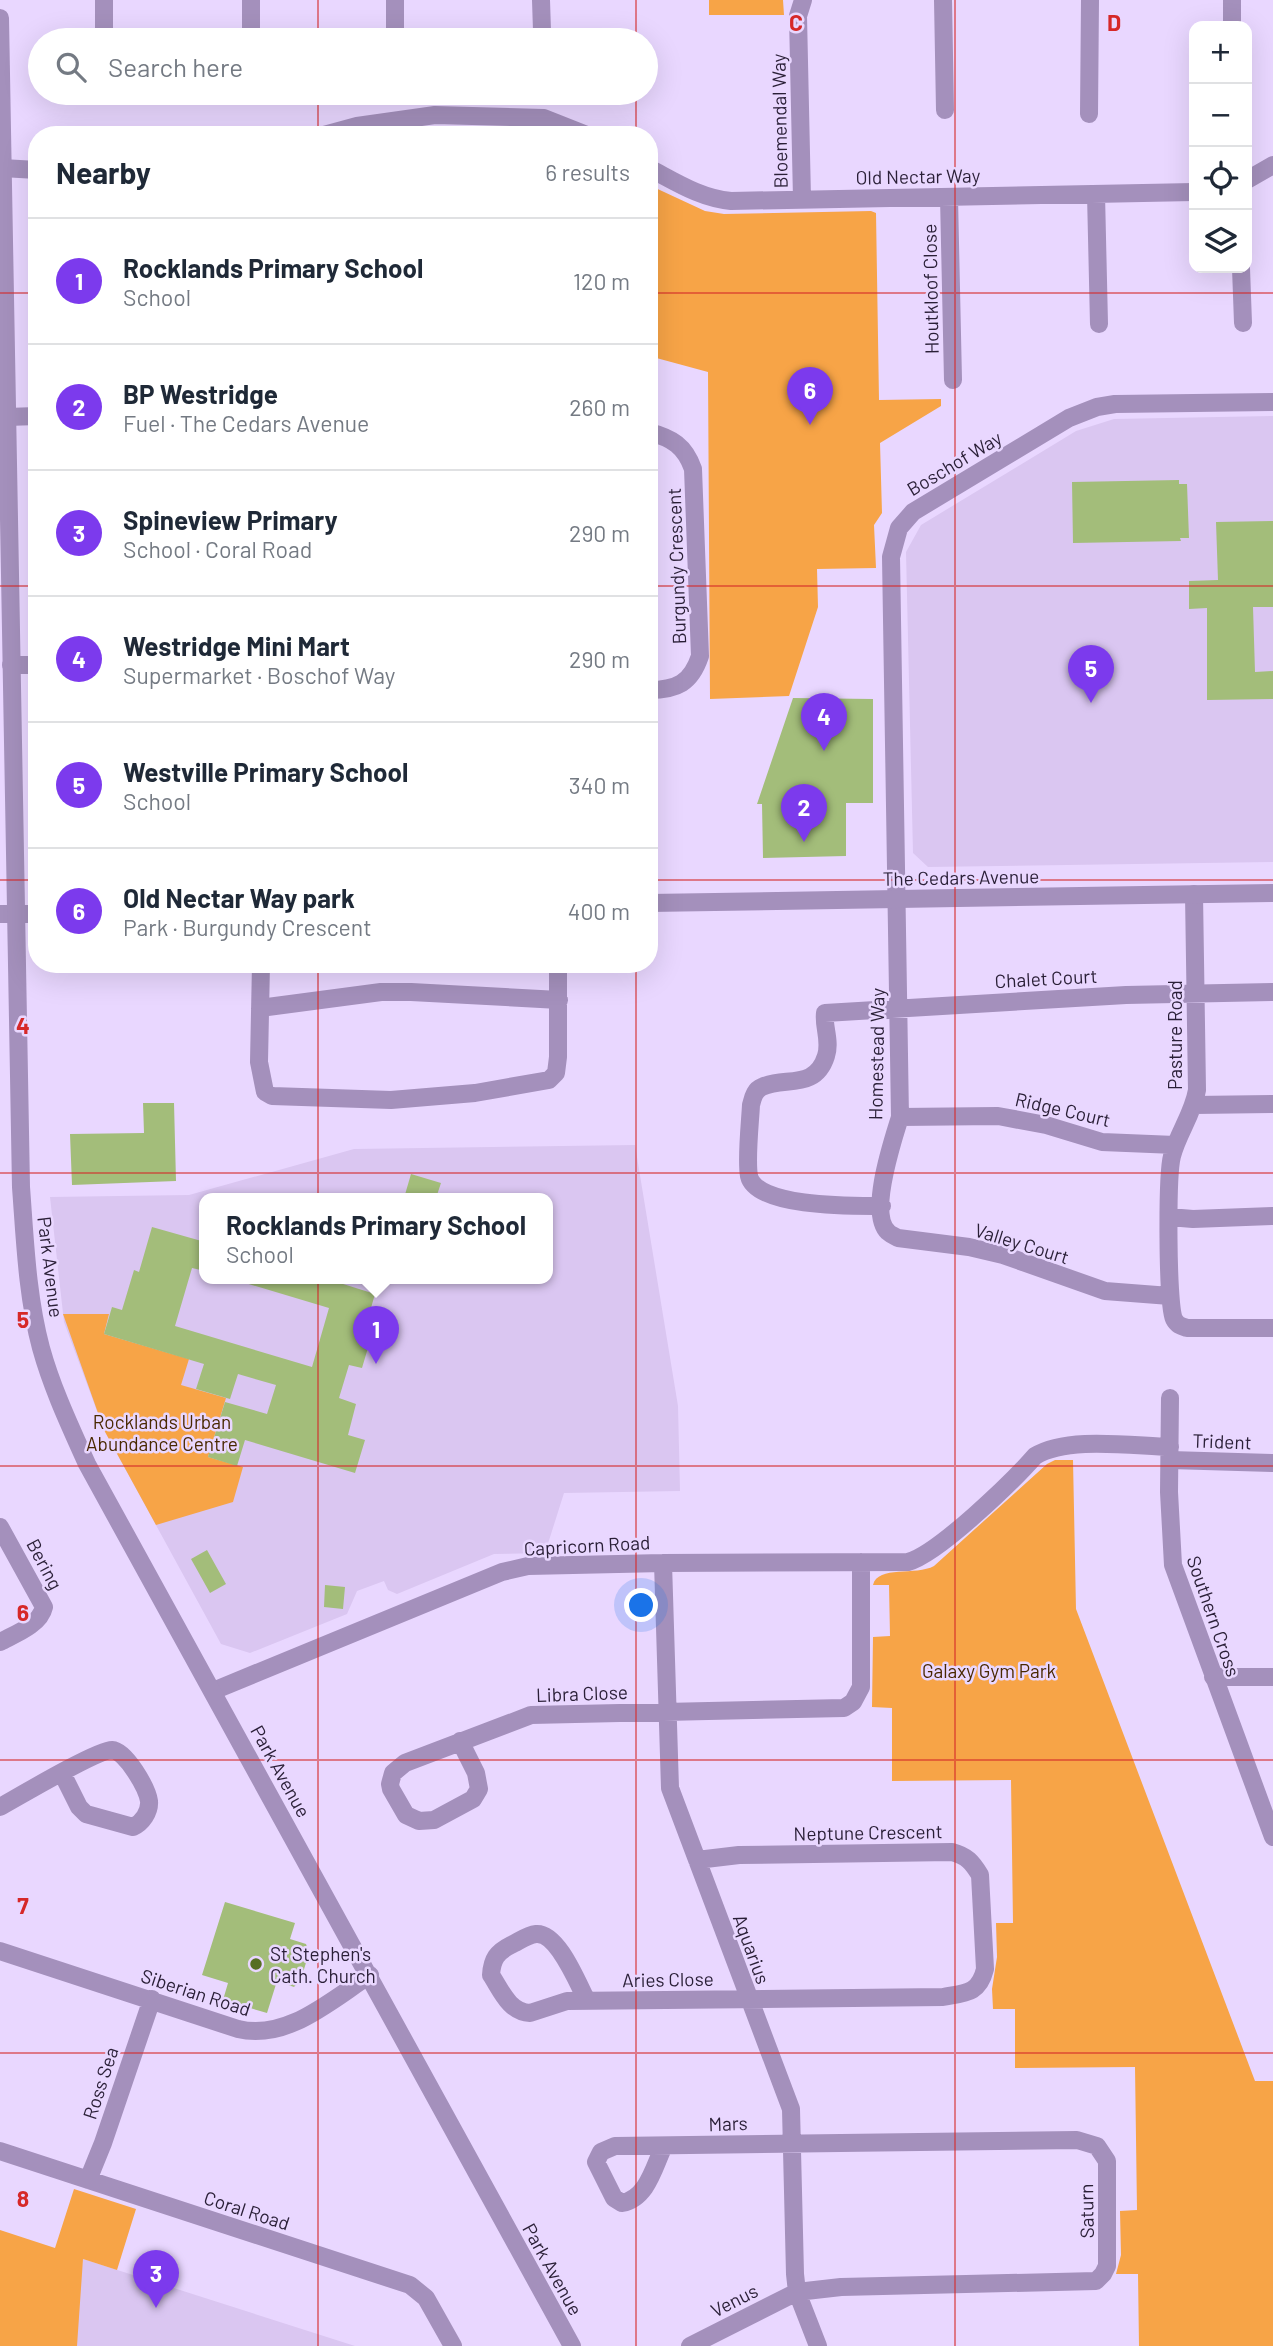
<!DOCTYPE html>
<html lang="en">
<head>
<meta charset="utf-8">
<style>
	body { margin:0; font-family:Barlow,sans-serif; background:#f6f6f7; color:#1f2937 }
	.controls { position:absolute; right:21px; top:21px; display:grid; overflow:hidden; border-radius:14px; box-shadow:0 7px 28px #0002 }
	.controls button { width:63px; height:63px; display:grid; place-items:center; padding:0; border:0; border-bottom:2px solid #e0e1e3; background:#fff; color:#1f2937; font:35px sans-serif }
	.you { position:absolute; left:642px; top:1606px; width:24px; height:24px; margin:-18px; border:5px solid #fff; border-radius:50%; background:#1a73e8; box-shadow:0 0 0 10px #1a73e833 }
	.badge { display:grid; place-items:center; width:46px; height:46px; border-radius:50%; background:#7c3aed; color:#fff; font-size:23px; font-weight:700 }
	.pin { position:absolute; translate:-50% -58px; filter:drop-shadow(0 2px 4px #0008) }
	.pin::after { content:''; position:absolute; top:37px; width:24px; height:21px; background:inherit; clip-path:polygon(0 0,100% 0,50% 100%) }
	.popup { position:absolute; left:199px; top:1193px; width:354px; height:91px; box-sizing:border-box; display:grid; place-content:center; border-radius:14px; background:#fff; filter:drop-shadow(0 2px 5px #0005); font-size:23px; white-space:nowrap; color:#747a83 }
	.popup b { font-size:26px; color:#1f2937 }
	.popup::after { content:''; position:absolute; left:50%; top:100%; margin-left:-14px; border:14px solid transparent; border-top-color:#fff }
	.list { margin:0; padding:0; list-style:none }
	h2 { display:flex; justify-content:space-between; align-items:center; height:91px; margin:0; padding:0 28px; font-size:30px }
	h2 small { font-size:23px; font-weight:400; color:#747a83 }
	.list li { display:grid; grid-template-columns:46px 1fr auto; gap:21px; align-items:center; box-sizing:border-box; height:126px; padding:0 28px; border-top:2px solid #e0e1e3 }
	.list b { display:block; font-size:26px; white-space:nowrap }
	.list p { margin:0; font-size:23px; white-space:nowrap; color:#747a83 }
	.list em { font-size:23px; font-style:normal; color:#747a83 }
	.icon { flex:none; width:38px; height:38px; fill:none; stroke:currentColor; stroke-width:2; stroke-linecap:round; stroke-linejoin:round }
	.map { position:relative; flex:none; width:1273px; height:2346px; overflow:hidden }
	.search { position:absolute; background:#fff; box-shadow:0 7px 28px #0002; left:28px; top:28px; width:630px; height:77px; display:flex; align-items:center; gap:18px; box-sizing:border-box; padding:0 24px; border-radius:38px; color:#747a83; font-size:26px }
	.panel { position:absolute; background:#fff; box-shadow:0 7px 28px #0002; left:28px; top:126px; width:630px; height:847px; border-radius:28px }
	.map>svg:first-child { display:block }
	.built { fill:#dac6f1; fill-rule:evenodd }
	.green { fill:#f7a447 }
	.building { fill:#a3bd7a }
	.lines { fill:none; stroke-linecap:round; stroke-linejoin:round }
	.minor { stroke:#a490bc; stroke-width:18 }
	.tertiary { stroke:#a490bc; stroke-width:18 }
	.grid { fill:none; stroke:#d62828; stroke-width:2; stroke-opacity:0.55 }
	.poi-dot { fill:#566f21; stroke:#e9d7ff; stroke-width:2.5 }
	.labels { text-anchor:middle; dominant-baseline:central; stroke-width:5; stroke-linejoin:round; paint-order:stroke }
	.street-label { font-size:19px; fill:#2a1f37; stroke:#e9d7ff }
	.park-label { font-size:19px; fill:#492800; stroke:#e9d7ff }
	.poi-label { font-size:19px; fill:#2a1f37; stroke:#e9d7ff; text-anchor:start }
	.grid-label { font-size:23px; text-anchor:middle; font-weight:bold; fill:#d62828; stroke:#e9d7ff; stroke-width:5; stroke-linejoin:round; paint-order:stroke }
</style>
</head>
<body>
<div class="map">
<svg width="1273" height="2346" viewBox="0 0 1273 2346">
	<rect width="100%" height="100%" fill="#e9d7ff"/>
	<!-- built -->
	<path class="built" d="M1273 416V862L928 867 913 853 906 552 921 525 1076 431 1114 419Z
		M635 1145 678 1406 680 1491 564 1493 545 1553 494 1554 397 1594 388 1590 384 1581 357 1591 347 1614 250 1653 221 1644 104 1430 64 1322 50 1197 189 1195 354 1149ZM204 1198H548V1278H204Z
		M83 2259 355 2346H71Z"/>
	<!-- green -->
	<path class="green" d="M709 0H783L784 15H709Z
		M649 185 705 211 724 214 871 211 876 213 879 400 941 399V406L880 443 882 513 874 525 876 568 817 569 818 607 789 696 710 699 708 372 649 356Z
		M63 1314H109L104 1334 189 1359 181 1385 226 1398 208 1457 243 1467 233 1502 156 1525 104 1430Z
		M1055 1460H1073L1076 1609 1255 2081H1273V2346H1139L1138 2274H1116L1121 2255 1120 2211 1137 2210 1135 2067 1015 2068V2009H993L992 1989 997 1957 996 1923H1013L1011 1780 892 1781V1708L872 1707 873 1637 890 1636 889 1585H873C878 1565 916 1576 934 1566L1047 1464Z
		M74 2189 136 2209 117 2270 83 2259 77 2346H0V2230L55 2248Z"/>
	<!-- building -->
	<path class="building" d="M1179 480V484H1187L1189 538H1180L1181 541 1073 543 1072 482Z
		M1273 521V607H1253L1255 672 1273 671V699L1207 700V608L1189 609V581L1218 580 1216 522Z
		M793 698 873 699V803H846V856L763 858 762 804H757Z
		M143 1103H174L176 1181 72 1185 70 1134 144 1133Z
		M411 1174 441 1183 436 1198H404Z
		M152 1227 205 1242V1271L192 1268 175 1326 312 1367 329 1308 242 1282V1278H324L375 1294 362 1339 370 1341 362 1368 349 1365 339 1398 356 1404 348 1435 365 1440 355 1473 245 1440 237 1466 208 1457 225 1402 267 1414 276 1385 238 1374 230 1399 196 1389 204 1364 104 1334 112 1307 122 1310 134 1270 139 1272Z
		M207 1550 226 1584 210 1593 191 1559Z
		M325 1585 345 1587 343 1609 324 1607Z
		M225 1902 295 1923 290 1939 306 1944 309 1953 301 1979 294 1987 277 1981 267 2013 223 2000 228 1983 202 1975Z"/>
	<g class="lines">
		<!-- minor -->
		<path class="minor" d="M104 0V40
			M251 0V40
			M395 0V32
			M541 0 542 31
			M943 0 945 110
			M1232 0V26
			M1089 114 1090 0
			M324 135 357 126 435 115 544 118 587 135
			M2 168 37 170
			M649 168C676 182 700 198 731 201L1194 192
			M1247 180 1273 165
			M1096 194 1099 324
			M949 197 953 380
			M802 199 798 16 803 0
			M1241 268 1243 323
			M7 417 37 416
			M649 432C672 438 685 446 693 469L700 656C691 683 677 690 649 690
			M11 665H37
			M1194 894 1197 1090C1193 1114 1178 1133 1172 1156 1167 1175 1167 1303 1174 1319 1177 1325 1181 1326 1187 1328H1273
			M0 914H16
			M261 964 259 1062 265 1092 272 1096 391 1100 475 1093 549 1080 556 1073 558 1057V964
			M260 1008 381 992H411L559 1000
			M1194 1105 1273 1104
			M900 1117 998 1116 1046 1125 1102 1142 1175 1145
			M882 1206C856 1206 756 1208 749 1176 746 1159 750 1124 751 1105 753 1098 754 1090 762 1087 784 1076 815 1091 826 1056 831 1041 823 1026 825 1013L1126 995 1273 992
			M1169 1217 1193 1219 1273 1216
			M1170 1296 1105 1291 1003 1255 969 1247 898 1238C896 1237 889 1233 888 1232 868 1213 893 1140 900 1117L891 557 899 528 913 512 1069 418 1097 407 1115 404 1273 402
			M1170 1398 1169 1492 1173 1565 1273 1837
			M1170 1460 1273 1463
			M0 1527 44 1607C40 1625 15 1634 0 1642
			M663 1563 670 1788 791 2109 795 2274 797 2292 818 2346
			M1213 1677H1273
			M213 1691 502 1572 528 1566 663 1563 908 1562C938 1554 1013 1481 1035 1456 1067 1436 1132 1446 1170 1447
			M460 1741 476 1773 479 1789 473 1799 434 1820 419 1821 406 1815 391 1789 390 1784 393 1773 405 1763 531 1715 844 1708 853 1702 861 1687V1562
			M0 1807C18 1797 97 1750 112 1750 126 1751 147 1788 149 1801 150 1812 142 1823 133 1827L86 1814 79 1807 62 1773
			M0 1951 238 2029C287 2041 331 2000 370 1975
			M587 2001C578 1984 558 1932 536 1934 527 1935 518 1942 511 1945 497 1952 492 1959 491 1975 501 1990 509 2012 530 2013L567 2001 943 1997C965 1993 979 1994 985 1969L980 1875C972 1862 967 1856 952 1852L739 1855 697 1860
			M664 2146C654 2166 648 2198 622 2203L614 2198 596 2162 601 2152 615 2146 1077 2140 1097 2146 1107 2161V2266L1103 2274 1096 2281 841 2287 797 2292 690 2346
			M0 2151 410 2285 426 2298 453 2346
			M88 2180 103 2143 152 1999"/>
		<!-- tertiary -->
		<path class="tertiary" d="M0 18 21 1187C25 1240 27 1296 41 1348 52 1388 70 1426 87 1464L572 2346
			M649 903 1273 893
			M16 914H37"/>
	</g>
	<!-- grid -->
	<path class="grid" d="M318 0V40M636 0V40M955 0V2346M318 93V135M636 93V135M0 293H37M649 293H1273M0 586H37M649 586H1273M0 880H37M649 880H1273M318 964V2346M636 964V2346M0 1173H1273M0 1466H1273M0 1760H1273M0 2053H1273"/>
	<!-- markers -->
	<circle class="poi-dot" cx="256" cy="1964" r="7"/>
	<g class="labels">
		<!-- street labels -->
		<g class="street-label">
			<text transform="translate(779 121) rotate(-91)">Bloemendal Way</text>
			<text transform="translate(918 176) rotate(-1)">Old Nectar Way</text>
			<text transform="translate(930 289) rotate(-91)">Houtkloof Close</text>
			<text transform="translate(954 463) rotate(-31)">Boschof Way</text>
			<text transform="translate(676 566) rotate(-92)">Burgundy Crescent</text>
			<text transform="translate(961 877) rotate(-1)">The Cedars Avenue</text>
			<text transform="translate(1046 978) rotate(-3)">Chalet Court</text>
			<text transform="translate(1174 1035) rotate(-90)">Pasture Road</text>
			<text transform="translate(876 1054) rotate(-89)">Homestead Way</text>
			<text transform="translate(1063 1109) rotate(13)">Ridge Court</text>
			<text transform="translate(1022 1243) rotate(17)">Valley Court</text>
			<text transform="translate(51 1267) rotate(83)">Park Avenue</text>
			<text transform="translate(1222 1441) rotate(2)">Trident</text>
			<text transform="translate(587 1545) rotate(-3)">Capricorn Road</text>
			<text transform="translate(45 1564) rotate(62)">Bering</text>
			<text transform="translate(1214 1616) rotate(71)">Southern Cross</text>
			<text transform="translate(582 1693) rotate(-2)">Libra Close</text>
			<text transform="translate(281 1771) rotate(61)">Park Avenue</text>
			<text transform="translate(868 1832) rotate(-1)">Neptune Crescent</text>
			<text transform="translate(752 1949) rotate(70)">Aquarius</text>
			<text transform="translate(668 1979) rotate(-1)">Aries Close</text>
			<text transform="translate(196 1992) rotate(18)">Siberian Road</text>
			<text transform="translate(100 2083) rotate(-72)">Ross Sea</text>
			<text transform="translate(728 2123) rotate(-2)">Mars</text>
			<text transform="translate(247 2210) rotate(18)">Coral Road</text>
			<text transform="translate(1086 2211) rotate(-91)">Saturn</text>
			<text transform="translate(553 2269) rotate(61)">Park Avenue</text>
			<text transform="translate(734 2300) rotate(-27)">Venus</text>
		</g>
		<!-- park labels -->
		<g class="park-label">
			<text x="162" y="1421">Rocklands Urban<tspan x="162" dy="22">Abundance Centre</tspan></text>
			<text x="989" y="1670">Galaxy Gym Park</text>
		</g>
		<!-- poi labels -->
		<g class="poi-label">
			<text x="270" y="1953">St Stephen's<tspan x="270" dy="22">Cath. Church</tspan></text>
		</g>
	</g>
	<g class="grid-label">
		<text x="796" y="31">C</text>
		<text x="1114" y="31">D</text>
		<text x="23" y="1034">4</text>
		<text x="23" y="1328">5</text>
		<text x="23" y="1621">6</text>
		<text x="23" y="1914">7</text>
		<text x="23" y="2207">8</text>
	</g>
</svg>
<div class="controls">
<button>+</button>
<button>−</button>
<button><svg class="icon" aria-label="locate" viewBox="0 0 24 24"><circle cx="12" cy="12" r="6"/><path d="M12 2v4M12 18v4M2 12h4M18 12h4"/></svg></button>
<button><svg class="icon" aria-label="layers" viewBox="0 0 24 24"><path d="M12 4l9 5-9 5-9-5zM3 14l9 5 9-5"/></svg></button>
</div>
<div class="you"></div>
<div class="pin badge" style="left:376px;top:1364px">1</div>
<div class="popup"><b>Rocklands Primary School</b>School</div>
<div class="pin badge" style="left:804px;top:842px">2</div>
<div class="pin badge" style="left:156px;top:2308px">3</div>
<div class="pin badge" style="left:824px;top:751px">4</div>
<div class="pin badge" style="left:1091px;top:703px">5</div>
<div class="pin badge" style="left:810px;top:425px">6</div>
<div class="search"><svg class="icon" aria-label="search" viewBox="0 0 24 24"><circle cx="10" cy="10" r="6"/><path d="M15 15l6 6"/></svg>Search here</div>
<section class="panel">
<h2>Nearby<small>6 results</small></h2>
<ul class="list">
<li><span class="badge">1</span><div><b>Rocklands Primary School</b><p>School</p></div><em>120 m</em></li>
<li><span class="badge">2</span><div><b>BP Westridge</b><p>Fuel · The Cedars Avenue</p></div><em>260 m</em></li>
<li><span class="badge">3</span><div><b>Spineview Primary</b><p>School · Coral Road</p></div><em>290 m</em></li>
<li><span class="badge">4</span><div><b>Westridge Mini Mart</b><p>Supermarket · Boschof Way</p></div><em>290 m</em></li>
<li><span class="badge">5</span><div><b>Westville Primary School</b><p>School</p></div><em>340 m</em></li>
<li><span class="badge">6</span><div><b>Old Nectar Way park</b><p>Park · Burgundy Crescent</p></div><em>400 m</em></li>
</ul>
</section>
</div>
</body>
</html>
